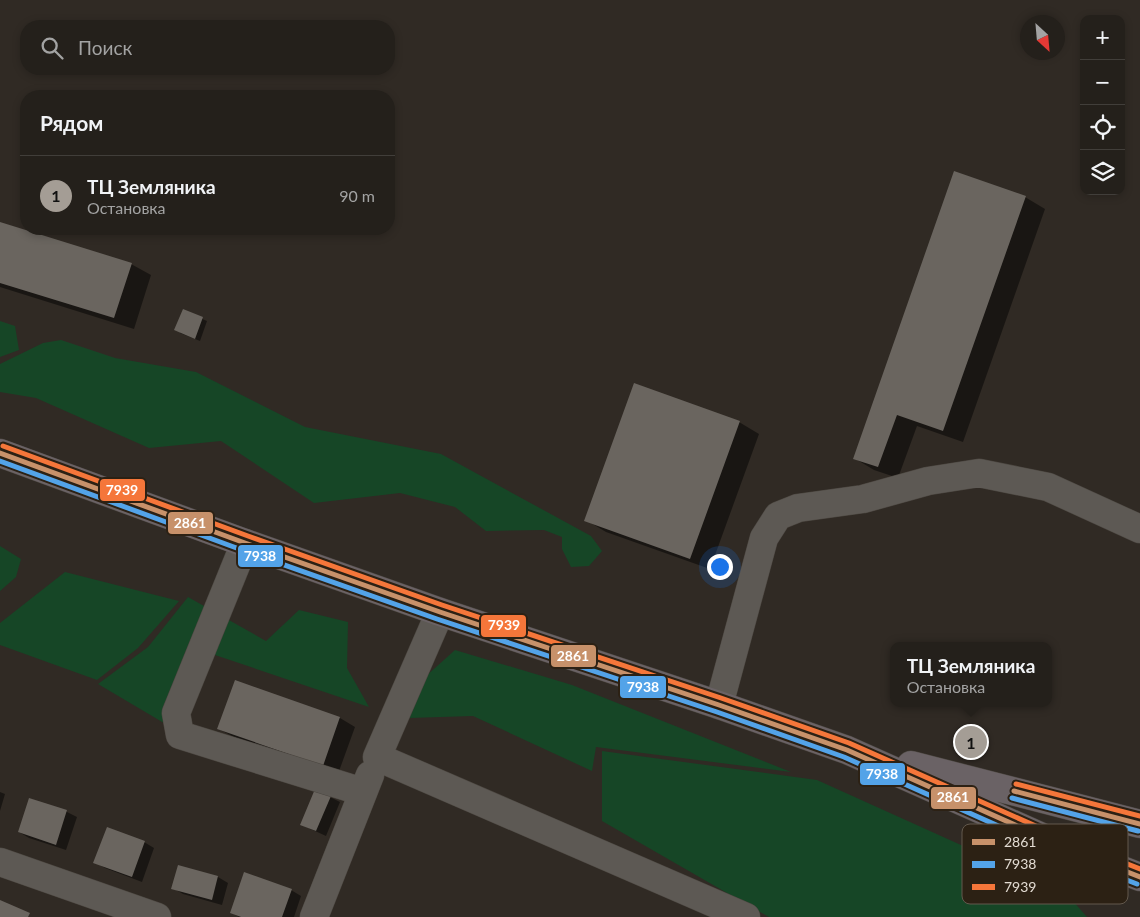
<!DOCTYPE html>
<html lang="ru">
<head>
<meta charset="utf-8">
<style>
	body { margin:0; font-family:Lato,sans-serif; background:#302d28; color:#f1f3f6 }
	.controls { position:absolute; right:15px; top:15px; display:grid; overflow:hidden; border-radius:10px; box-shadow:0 2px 8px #0003 }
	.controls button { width:45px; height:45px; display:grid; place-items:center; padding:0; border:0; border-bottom:1px solid #413e3a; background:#24201b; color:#f1f3f6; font:25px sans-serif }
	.compass { position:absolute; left:1020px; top:15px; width:45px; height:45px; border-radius:50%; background:#24201b; box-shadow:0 2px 8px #0003; rotate:154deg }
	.you { position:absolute; left:719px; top:566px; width:18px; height:18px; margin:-12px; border:4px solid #fff; border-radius:50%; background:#1a73e8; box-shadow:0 0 0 8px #1a73e833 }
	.badge { display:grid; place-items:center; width:32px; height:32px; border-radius:50%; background:#a49d95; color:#111; font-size:16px; font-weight:700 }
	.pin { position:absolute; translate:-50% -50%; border:2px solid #fff; box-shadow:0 1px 5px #0006 }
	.popup { position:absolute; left:890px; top:642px; width:162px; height:65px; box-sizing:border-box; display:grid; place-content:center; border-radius:10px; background:#24201b; filter:drop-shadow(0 1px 4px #0005); font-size:16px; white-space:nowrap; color:#a3a3a3 }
	.popup b { font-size:19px; color:#f1f3f6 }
	.popup::after { content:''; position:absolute; left:50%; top:100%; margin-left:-10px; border:10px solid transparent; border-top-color:#24201b }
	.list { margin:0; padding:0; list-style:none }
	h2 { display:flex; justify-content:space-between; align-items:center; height:65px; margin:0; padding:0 20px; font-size:21px }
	h2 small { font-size:16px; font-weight:400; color:#a3a3a3 }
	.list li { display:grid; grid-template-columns:32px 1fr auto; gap:15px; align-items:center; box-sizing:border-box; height:80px; padding:0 20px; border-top:1px solid #413e3a }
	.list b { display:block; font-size:19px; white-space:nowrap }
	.list p { margin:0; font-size:16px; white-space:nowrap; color:#a3a3a3 }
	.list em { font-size:16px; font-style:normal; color:#a3a3a3 }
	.icon { flex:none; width:28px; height:28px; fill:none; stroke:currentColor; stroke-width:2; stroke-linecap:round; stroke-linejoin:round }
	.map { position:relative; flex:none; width:1140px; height:917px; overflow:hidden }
	.search { position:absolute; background:#24201b; box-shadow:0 2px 8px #0003; left:20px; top:20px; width:375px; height:55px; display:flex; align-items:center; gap:12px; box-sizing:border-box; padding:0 18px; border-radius:20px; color:#a3a3a3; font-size:19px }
	.panel { position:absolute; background:#24201b; box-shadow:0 2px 8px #0003; left:20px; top:90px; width:375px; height:145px; border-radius:20px }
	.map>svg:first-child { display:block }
	.green { fill:#164626 }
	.shadow { fill:#0007 }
	.building { fill:#6a655f }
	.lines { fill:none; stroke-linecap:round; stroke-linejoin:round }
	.minor-casing { stroke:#4c4741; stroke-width:29 }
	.major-casing { stroke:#4c4741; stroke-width:29 }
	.minor { stroke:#5d5954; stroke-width:28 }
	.major { stroke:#6a6265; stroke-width:28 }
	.bus-1-casing { stroke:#2c2114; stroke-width:9 }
	.bus-2-casing { stroke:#2c2114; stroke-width:9 }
	.bus-3-casing { stroke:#2c2114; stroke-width:9 }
	.bus-1 { stroke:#c7916a; stroke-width:5 }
	.bus-2 { stroke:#53a3e8; stroke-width:5 }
	.bus-3 { stroke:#f5763a; stroke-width:5 }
	.key { fill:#2c2114; stroke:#63594d; stroke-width:1 }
	.key-label { font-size:14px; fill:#e2dbd2 }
	.line-badge { stroke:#2c2114; stroke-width:2 }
	.badge-label { font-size:14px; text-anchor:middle; font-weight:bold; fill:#fff }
</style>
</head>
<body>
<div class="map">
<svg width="1140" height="917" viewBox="0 0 1140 917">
	<rect width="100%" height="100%" fill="#302a24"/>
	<!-- green -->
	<path class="green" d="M0 321 15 326 19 350 0 357Z
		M61 340 115 358 196 372 305 427 441 454 591 536 602 551 589 566 571 567 562 549V537L544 530 486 531 455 507 400 493 314 503 221 441 149 448 36 398 0 392V364L43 343Z
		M0 546 21 559 16 577 0 591Z
		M65 572 179 601 138 648 97 680 0 645V623Z
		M188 597 266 641 299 610 348 622 347 668 369 707 212 654 174 729 98 684 148 647Z
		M455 650 572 685 791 772 596 747 592 771 473 716 409 718 425 677Z
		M602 751 817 780 1065 892 1087 917H769L602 821Z"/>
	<!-- shadow -->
	<path class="shadow" d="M1025 197 1045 209 963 442 917 426 898 478 874 470 854 458Z
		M0 223 131 264 151 275 134 329 0 287Z
		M183 311 207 321 200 341 180 333Z
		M739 422 759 434 710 569 606 532 586 520Z
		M340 718 355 727 338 774 234 737 219 729Z
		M0 792 5 794 0 811Z
		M330 797 340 802 326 836 302 825Z
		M30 799 67 812 77 817 66 850 29 838 19 832Z
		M144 842 154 848 142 882 105 868 95 862Z
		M179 866 218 877 228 883 222 905 183 894 173 888Z
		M291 890 301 896 294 917H239L232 913Z"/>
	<!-- building -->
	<path class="building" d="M954 171 1026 196 943 431 897 415 878 467 853 459Z
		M0 222 132 263 114 318 0 283Z
		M183 309 203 317 195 339 174 330Z
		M634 383 740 421 690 559 584 521Z
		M235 680 340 717 323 766 217 729Z
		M315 789 331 796 316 831 300 825Z
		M29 798 67 810 56 845 18 832Z
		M107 827 145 841 132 877 93 863Z
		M178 865 218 876 212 900 171 889Z
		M244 872 292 889 282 917H241L230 913Z
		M0 900 30 913 28 917H0Z"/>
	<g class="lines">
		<!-- minor casing -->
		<g class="minor-casing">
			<path id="minor" d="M245 543 176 713 180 735 363 792
				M440 612 377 757 746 917
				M719 705 764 538 778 516 798 508 863 499 928 481 979 473 1048 487 1140 529
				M0 862 157 917
				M314 917 370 775"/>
		</g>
		<!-- major casing -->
		<g class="major-casing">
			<path id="major" d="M0 453 245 543 440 612 719 705 847 750 1071 850 1140 877
				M911 765 1140 824"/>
		</g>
		<!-- minor -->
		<use href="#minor" class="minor"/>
		<!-- major -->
		<use href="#major" class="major"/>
		<!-- bus-1 casing -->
		<g class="bus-1-casing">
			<path id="bus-1" d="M0 453 245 543 440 612 719 705 847 750 1071 850 1140 877
				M1014 791 1140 824"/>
		</g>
		<!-- bus-2 casing -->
		<g class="bus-2-casing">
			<path id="bus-2" d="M0 461 242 550 437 619 717 712 844 757 1068 857 1137 884
				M1012 798 1138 831"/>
		</g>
		<!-- bus-3 casing -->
		<g class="bus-3-casing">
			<path id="bus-3" d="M3 446 248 536 442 605 721 698 849 743 1074 843 1140 869
				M1016 784 1140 816"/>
		</g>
		<!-- bus-1 -->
		<use href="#bus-1" class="bus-1"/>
		<!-- bus-2 -->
		<use href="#bus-2" class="bus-2"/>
		<!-- bus-3 -->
		<use href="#bus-3" class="bus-3"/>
	</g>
	<!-- legend -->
	<rect x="962" y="824" width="166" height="80" rx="8" class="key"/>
	<rect x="972" y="839" width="23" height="6" fill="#c7916a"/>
	<rect x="972" y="861" width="23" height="7" fill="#53a3e8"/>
	<rect x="972" y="884" width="23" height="6" fill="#f5763a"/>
	<g class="key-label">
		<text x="1004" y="847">2861</text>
		<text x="1004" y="869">7938</text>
		<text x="1004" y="892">7939</text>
	</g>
	<g class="line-badge">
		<rect x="99" y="478" width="47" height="24" rx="5" fill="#f5763a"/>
		<rect x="167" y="511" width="47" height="24" rx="5" fill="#c7916a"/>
		<rect x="237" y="544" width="47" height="24" rx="5" fill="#53a3e8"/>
		<rect x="480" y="614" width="47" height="24" rx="5" fill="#f5763a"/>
		<rect x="550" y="644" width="47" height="24" rx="5" fill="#c7916a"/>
		<rect x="619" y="675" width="48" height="24" rx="5" fill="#53a3e8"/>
		<rect x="859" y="762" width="47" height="24" rx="5" fill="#53a3e8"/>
		<rect x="930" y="786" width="47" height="24" rx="5" fill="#c7916a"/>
	</g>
	<g class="badge-label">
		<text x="122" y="495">7939</text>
		<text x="190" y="528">2861</text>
		<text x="260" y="561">7938</text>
		<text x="504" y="630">7939</text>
		<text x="573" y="661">2861</text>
		<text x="643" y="692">7938</text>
		<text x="882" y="779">7938</text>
		<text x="953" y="802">2861</text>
	</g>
</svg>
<div class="controls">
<button>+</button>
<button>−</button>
<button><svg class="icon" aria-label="locate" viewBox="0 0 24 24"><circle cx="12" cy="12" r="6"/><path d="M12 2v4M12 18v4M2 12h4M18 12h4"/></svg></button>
<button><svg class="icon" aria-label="layers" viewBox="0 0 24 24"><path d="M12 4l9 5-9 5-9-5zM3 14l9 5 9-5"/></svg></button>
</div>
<svg class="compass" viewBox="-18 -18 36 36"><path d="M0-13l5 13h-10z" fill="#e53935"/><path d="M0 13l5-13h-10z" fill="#a3a3a3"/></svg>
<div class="you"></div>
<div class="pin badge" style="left:971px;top:742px">1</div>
<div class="popup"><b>ТЦ Земляника</b>Остановка</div>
<div class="search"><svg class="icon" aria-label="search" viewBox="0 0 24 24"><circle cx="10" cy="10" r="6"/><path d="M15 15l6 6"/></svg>Поиск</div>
<section class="panel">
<h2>Рядом<small></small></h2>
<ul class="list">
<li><span class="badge">1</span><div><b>ТЦ Земляника</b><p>Остановка</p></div><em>90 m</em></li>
</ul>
</section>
</div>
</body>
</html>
